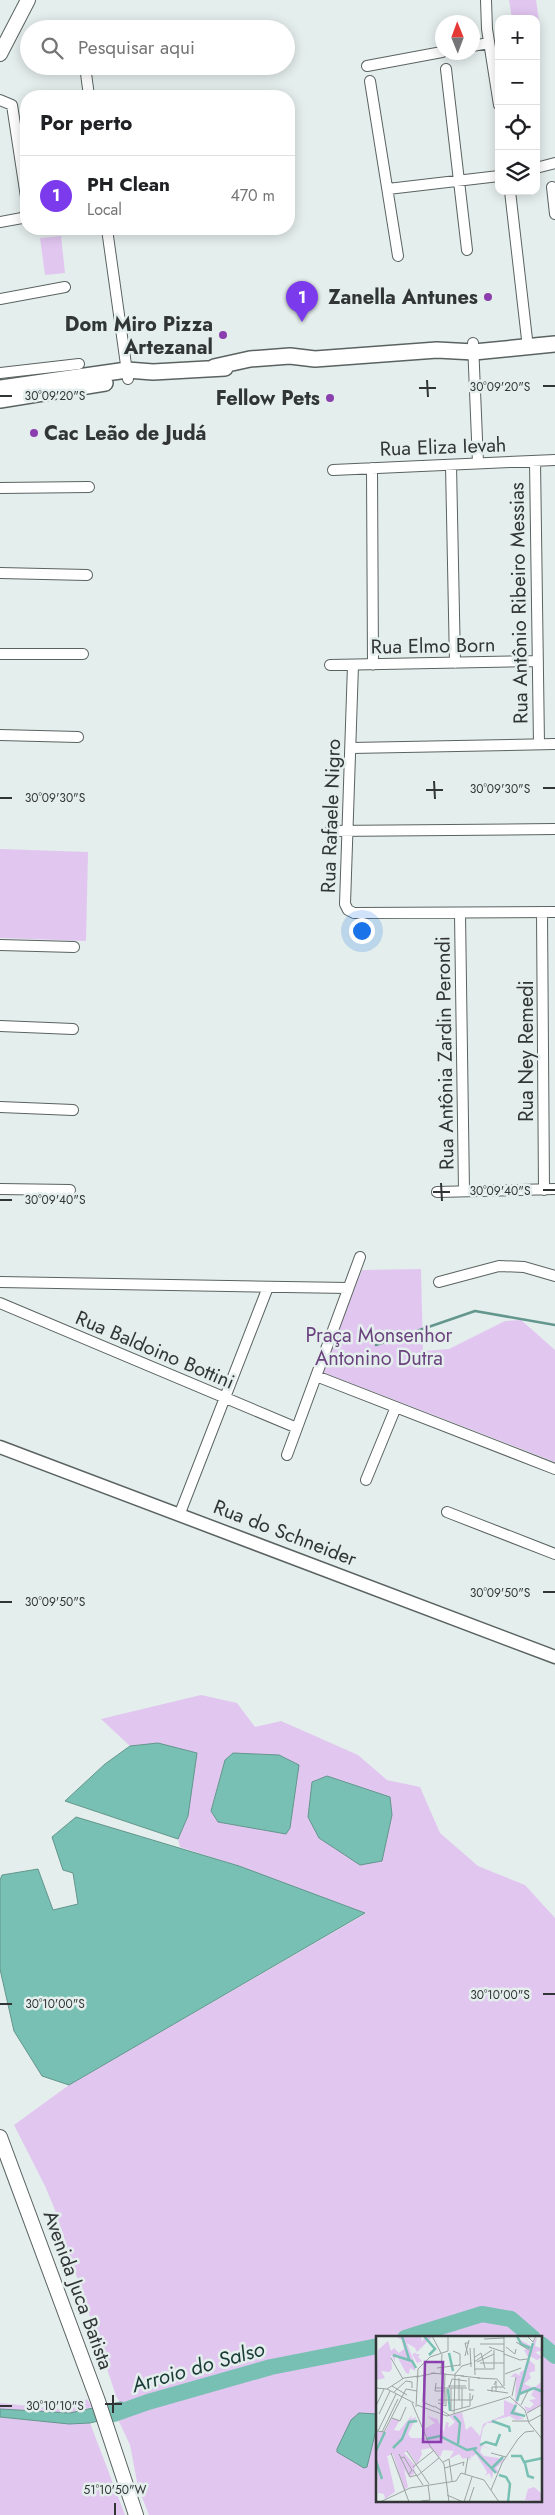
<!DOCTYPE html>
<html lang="pt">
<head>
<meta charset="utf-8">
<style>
	body { margin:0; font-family:Jost,sans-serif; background:#f6f6f6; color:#202124 }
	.controls { position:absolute; right:15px; top:15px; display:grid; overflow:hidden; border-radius:10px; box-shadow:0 2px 12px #0003 }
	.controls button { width:45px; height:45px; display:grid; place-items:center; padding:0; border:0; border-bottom:1px solid #e0e0e0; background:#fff; color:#202124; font:25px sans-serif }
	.compass { position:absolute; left:435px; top:15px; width:45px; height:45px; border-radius:50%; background:#fff; box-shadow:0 2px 12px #0003; rotate:359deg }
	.you { position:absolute; left:361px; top:930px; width:18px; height:18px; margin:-12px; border:4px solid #fff; border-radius:50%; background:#1a73e8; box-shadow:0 0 0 8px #1a73e833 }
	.badge { display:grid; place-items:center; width:32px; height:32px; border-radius:50%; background:#7c3aed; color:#fff; font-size:16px; font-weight:700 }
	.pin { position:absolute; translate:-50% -41px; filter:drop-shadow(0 1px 2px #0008) }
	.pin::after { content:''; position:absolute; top:26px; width:18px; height:15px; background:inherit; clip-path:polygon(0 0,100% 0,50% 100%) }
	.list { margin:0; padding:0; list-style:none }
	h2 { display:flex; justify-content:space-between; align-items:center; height:65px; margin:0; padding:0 20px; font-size:21px }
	h2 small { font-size:16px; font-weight:400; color:#757577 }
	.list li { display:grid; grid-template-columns:32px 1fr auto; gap:15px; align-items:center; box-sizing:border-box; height:80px; padding:0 20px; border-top:1px solid #e0e0e0 }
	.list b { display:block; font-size:19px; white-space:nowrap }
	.list p { margin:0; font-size:16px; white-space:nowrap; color:#757577 }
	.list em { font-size:16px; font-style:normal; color:#757577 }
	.icon { flex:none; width:28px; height:28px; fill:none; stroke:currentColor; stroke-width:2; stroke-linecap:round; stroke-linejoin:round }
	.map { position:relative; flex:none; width:555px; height:2515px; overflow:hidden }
	.search { position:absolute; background:#fff; box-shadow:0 2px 12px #0003; left:20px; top:20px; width:275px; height:55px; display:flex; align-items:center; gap:12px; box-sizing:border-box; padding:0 18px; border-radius:28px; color:#757577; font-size:19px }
	.panel { position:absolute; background:#fff; box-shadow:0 2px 12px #0003; left:20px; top:90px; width:275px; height:145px; border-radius:20px }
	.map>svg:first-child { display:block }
	.green { fill:#e1c6f0; fill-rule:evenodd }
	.water { fill:#78c0b3; stroke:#63968d }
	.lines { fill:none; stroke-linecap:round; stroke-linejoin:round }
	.stream { stroke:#63968d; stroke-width:2.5 }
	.river { stroke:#78c0b3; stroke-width:16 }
	.minor-casing { stroke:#5a6361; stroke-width:12 }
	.tertiary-casing { stroke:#5a6361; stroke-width:15 }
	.secondary-casing { stroke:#5a6361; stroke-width:16 }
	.primary-casing { stroke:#5a6361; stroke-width:18 }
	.minor { stroke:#fff; stroke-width:10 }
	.tertiary { stroke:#fff; stroke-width:12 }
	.secondary { stroke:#fff; stroke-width:14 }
	.primary { stroke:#fff; stroke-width:15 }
	.ticks { fill:none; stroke:#313535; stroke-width:2 }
	.poi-dot { fill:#8b3eae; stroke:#e4eeec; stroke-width:2 }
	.labels { text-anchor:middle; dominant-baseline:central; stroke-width:5; stroke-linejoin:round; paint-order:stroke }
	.poi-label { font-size:20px; font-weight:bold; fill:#313535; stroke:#e4eeec; text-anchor:end }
	.street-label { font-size:20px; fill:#313535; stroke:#e4eeec }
	.park-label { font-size:20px; fill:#6a427e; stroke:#e4eeec }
	.water-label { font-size:21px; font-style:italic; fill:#183b35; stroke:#e4eeec }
	.inset-river { fill:none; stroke:#78c0b3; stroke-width:2.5 }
	.inset-road { fill:none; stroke:#9ca4a3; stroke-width:1 }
	.view { fill:#8b3eae; fill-opacity:0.15; stroke:#8b3eae; stroke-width:2.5 }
	.inset-edge { fill:none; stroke:#313535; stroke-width:2.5 }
	.ticks-label { font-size:12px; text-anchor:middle; fill:#313535; stroke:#e4eeec; stroke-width:5; stroke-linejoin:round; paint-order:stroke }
</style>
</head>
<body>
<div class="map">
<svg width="555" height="2515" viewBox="0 0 555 2515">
	<rect width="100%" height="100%" fill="#e4eeec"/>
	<!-- green -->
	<path class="green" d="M509 0H536L540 27 536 28V19H512Z
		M61 236 65 273 45 275 40 238Z
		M0 849 88 852 86 941 0 938Z
		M421 1269 423 1351 449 1349 505 1321 521 1320 555 1350V1462L322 1372 362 1270Z
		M201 1695 237 1703 255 1727 281 1721 358 1755 387 1780 420 1787 440 1833 478 1866 525 1885 555 1918V2515H149L138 2487 130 2445 117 2417 132 2413 135 2404 120 2402 116 2396 55 2210 45 2186 14 2125 69 2085 365 1914 239 1866 180 1847 178 1839 188 1816 158 1743 130 1746 101 1719ZM225 1760 218 1822 211 1811ZM378 2338H541V2501H378L377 2426 367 2467 359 2413 378 2414Z
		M87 2399 92 2407 71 2413 0 2409V2403L70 2410Z
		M0 2417 69 2424 90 2423 125 2515H0Z"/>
	<!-- water -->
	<path class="water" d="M158 1743 197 1753 188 1816 178 1839 65 1801 105 1764 130 1746Z
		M233 1753 279 1755 299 1765 290 1828 286 1834 218 1822 211 1811 225 1760Z
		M327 1776 390 1797 392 1815 382 1861 360 1865 319 1838 308 1817 312 1782Z
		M76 1817 239 1866 365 1913 69 2085 42 2076 14 2031 0 1969V1880L2 1875 38 1869 53 1910 78 1904 73 1873 63 1870 52 1837Z
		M120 2402 136 2404 132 2413 90 2423 69 2424 0 2417V2409L70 2413Z
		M359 2413 377 2414V2426L367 2467 364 2468 337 2452V2449L351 2420Z"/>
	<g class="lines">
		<!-- stream -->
		<path class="stream" d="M376 1345 475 1311 555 1325"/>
		<!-- river -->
		<path class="river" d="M405 2338 482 2314 511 2319 533 2338
			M541 2344 555 2356
			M114 2414 148 2402 271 2367 378 2346"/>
		<!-- minor casing -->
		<g class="minor-casing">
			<path id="minor" d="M486 0 487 29 499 105
				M472 46 489 43
				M85 66 89 96
				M367 66 442 52
				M446 69 467 250
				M370 81 398 256
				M0 100 12 105 26 197
				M536 168 555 163
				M552 187 555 214
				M388 189 499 176
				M510 191 528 348
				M0 222 22 218 26 214
				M107 229 128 379
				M0 299 65 287
				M473 343 478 463
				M0 373 79 364
				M535 461 539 744
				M451 465 455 663
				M372 468 373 665
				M333 470 555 460
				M0 488 89 487
				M0 573 87 575
				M0 654H83
				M330 665 538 661
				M353 665 345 904 348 910 354 913 555 912
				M0 735 78 737
				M351 748 555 744
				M330 831 555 829
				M542 912 544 1190
				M460 914 464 1191
				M0 945 74 947
				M0 1026 73 1029
				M0 1107 73 1110
				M0 1189 70 1190
				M437 1192 555 1189
				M0 1282 348 1288
				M439 1282 499 1266 524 1267 555 1276
				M0 1303 297 1428
				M316 1376 555 1469
				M287 1455 360 1257
				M366 1480 396 1407
				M447 1512 555 1554
				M180 1513 268 1287"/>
		</g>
		<!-- tertiary casing -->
		<g class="tertiary-casing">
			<path id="tertiary" d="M0 1447 555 1657"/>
		</g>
		<!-- secondary casing -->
		<g class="secondary-casing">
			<path id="secondary" d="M0 54 28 0
				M0 2137 98 2401 136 2515"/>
		</g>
		<!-- primary casing -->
		<g class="primary-casing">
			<path id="primary" d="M214 367 250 359 290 356 315 359 437 350 474 352 555 344
				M0 388 127 370 153 372 225 368
				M0 400 105 383"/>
		</g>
		<!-- minor -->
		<use href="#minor" class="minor"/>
		<!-- tertiary -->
		<use href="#tertiary" class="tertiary"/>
		<!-- secondary -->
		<use href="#secondary" class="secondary"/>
		<!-- primary -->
		<use href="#primary" class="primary"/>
	</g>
	<!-- ticks -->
	<path class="ticks" d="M427 380 428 397M543 386H555M419 388H436M0 396H12M434 781 435 799M543 788H555M426 790H443M0 798H12M441 1183 442 1201M543 1190H555M433 1192H450M0 1200H12M543 1592H555M0 1602H12M543 1994H555M0 2004H12M113 2395V2413M105 2404H122M0 2406H12M115 2503V2515"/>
	<!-- markers -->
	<g class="poi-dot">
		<circle cx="488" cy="297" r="5"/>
		<circle cx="223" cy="335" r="5"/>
		<circle cx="330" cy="398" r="5"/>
		<circle cx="34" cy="433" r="5"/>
	</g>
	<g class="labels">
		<!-- poi labels -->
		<g class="poi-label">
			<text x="478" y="297">Zanella Antunes</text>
			<text x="213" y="324">Dom Miro Pizza<tspan x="213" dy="23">Artezanal</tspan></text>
			<text x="320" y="398">Fellow Pets</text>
			<text x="44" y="433" text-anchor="start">Cac Leão de Judá</text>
		</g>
		<!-- street labels -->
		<g class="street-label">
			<text transform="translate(443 447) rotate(-2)">Rua Eliza Ievah</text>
			<text transform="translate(519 603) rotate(-91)">Rua Antônio Ribeiro Messias</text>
			<text transform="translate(433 646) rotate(-1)">Rua Elmo Born</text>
			<text transform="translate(331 816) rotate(-88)">Rua Rafaele Nigro</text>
			<text transform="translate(526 1051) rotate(-90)">Rua Ney Remedi</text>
			<text transform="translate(445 1053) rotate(-91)">Rua Antônia Zardin Perondi</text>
			<text transform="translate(155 1350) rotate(23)">Rua Baldoino Bottini</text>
			<text transform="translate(285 1533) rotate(21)">Rua do Schneider</text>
			<text transform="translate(78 2290) rotate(70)">Avenida Juca Batista</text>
		</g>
		<!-- park labels -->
		<g class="park-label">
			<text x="379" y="1335">Praça Monsenhor<tspan x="379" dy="23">Antonino Dutra</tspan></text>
		</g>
		<!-- water labels -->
		<g class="water-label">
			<text transform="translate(198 2367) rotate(-16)">Arroio do Salso</text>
		</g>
	</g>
	<!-- overview -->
	<g transform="translate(376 2336)">
		<rect width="166" height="166" fill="#e4eeec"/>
		<path d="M19 0H45L46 6 49 0H55L56 1 39 18H44L42 21 46 25 41 27 36 18 41 16 39 12ZM161 1 159 10 165 12 166 9V15L159 16 166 21 161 24 154 20 152 23 159 29V35L153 37 155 42 148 48 158 52 165 46 166 68 152 77 148 70 154 72 158 68 153 64 160 63 155 59 158 54 149 55 143 61 139 75 150 80 142 79 148 83 140 84 134 80 119 84 121 87H111L107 92 104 108 116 114 106 110 104 116 108 120 129 123 120 132 123 137 117 136 116 143 113 137 109 140 111 136 100 118 96 121V118L94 125 93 121 87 123 83 118 73 123 78 115 67 114 64 121 54 112 45 114 46 118 41 128 32 115 28 117 39 129 38 138 33 141 28 133 32 151 28 154 17 118 11 120 19 156 9 163 8 158 2 157 0 96H9L16 82 24 84 18 94 23 95 36 79 35 83 40 81 39 84 43 86H38L32 98 35 102H50L48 93 59 87 51 80 61 83 68 96 70 86 73 87 72 92 79 86 73 80 86 76 90 94 95 90 104 100 107 88 128 79V64L139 69 140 41H134L139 37 145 40 143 37 148 34 152 21 148 14 154 12 151 9 146 8 144 6 141 2 155 10ZM12 5 15 15 18 12 23 17 28 13 26 5H30L39 28V35L34 32 33 38 30 37 22 22 19 21V26L15 18 16 33 13 36 5 35 9 42 0 44 2 14ZM158 151 166 158V166L149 164 152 153Z" fill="#e1c6f0"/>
		<path class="inset-river" d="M26 0 33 23M48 0 59 13 53 19M141 0 145 8 154 12M73 17 77 35M17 19 36 25 40 32M72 53 74 75M143 58 158 52 167 56M141 65 157 7M140 69 136 77 149 80M78 80 84 87 82 108M116 85 133 91 134 96M50 103 64 100 91 114 101 112M104 109 110 106 120 109 124 98M17 112 26 103 33 86 41 85M98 114 120 137M0 115 9 96M135 120H145L148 126 167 122M0 125 6 143M149 127 152 140 158 142M116 132 127 121M123 139 130 141 134 148 132 166"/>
		<path class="inset-road" d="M56 0 65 17M128 0V50M151 0 157 6 160 0M108 3 128 2M140 6 153 14M104 8H128M113 11 128 16M130 11 139 18 140 13M94 12 95 31M98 12 99 39M77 15 84 18V30M128 18 144 24 151 23M92 19 89 7H93M89 20 93 4M99 21 105 17 109 32M15 22 27 43M98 26 116 14M101 26 118 18M104 27H128M61 32 84 29M98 33H118V14M55 37 88 40M65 37 66 18M48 38 47 66 58 71M129 38 145 32M85 40 104 42M40 41 59 37M93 42V54H98M101 42 121 43 129 53M60 47 59 55H68M118 49 120 45V56M16 50 31 59M72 50H90M0 52 11 53 38 67M59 52H91M73 52 76 43 91 45M75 52V75L94 70V57M11 53 28 42 43 40M111 54 132 57M18 56 30 45 36 46V52M116 56V51H127M133 60 149 74 153 87 167 104M136 60 140 41M62 64H96L97 59M83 64V42M36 67 54 110 68 128 73 166M62 67 70 70V53M68 68 69 37M41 69 71 80 133 61M145 69 152 55M0 70 8 53M58 70 73 79M40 71 42 33 54 21 72 15V0M86 72V52M151 77 167 68M3 78 14 55M78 78 79 38 86 30 96 27M16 82 24 85 30 71M136 85H152M152 86 167 78M1 95 8 96 30 53 41 55M2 95 20 58M6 96 22 63M31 115 53 148M15 117 33 166M115 117 130 121M23 118 34 141 41 139M24 122 28 121 36 134 33 138M67 126 73 123 76 145M37 131 57 115M69 132 88 126 87 130M37 134 47 149M89 138 92 121M41 140 63 122M115 154 126 127 142 103 149 96 158 95M71 159 87 166M45 165 54 164 52 149M4 166 34 152 80 145 85 137 108 144 123 166M88 166 96 141M93 166 98 151"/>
		<path class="view" d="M49 26H67L65 106H47Z"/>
		<rect width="166" height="166" class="inset-edge"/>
	</g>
	<g class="ticks-label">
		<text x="500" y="391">30°09'20"S</text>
		<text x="55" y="400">30°09'20"S</text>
		<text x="500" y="793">30°09'30"S</text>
		<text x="55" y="802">30°09'30"S</text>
		<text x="500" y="1195">30°09'40"S</text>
		<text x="55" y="1204">30°09'40"S</text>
		<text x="500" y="1597">30°09'50"S</text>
		<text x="55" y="1606">30°09'50"S</text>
		<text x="500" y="1999">30°10'00"S</text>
		<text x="55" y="2008">30°10'00"S</text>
		<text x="55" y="2410">30°10'10"S</text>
		<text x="115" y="2494">51°10'50"W</text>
	</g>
</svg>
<div class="controls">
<button>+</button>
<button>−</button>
<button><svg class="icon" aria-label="locate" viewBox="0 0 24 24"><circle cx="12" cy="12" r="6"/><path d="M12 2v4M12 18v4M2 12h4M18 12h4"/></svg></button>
<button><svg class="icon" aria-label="layers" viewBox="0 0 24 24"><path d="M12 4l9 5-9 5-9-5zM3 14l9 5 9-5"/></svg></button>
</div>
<svg class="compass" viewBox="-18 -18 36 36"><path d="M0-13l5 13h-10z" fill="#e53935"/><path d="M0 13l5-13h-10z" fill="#757577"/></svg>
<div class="you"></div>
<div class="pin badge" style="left:302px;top:322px">1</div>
<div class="search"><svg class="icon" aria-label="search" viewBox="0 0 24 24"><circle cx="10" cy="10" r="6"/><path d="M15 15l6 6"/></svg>Pesquisar aqui</div>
<section class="panel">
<h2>Por perto<small></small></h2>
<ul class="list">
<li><span class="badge">1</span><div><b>PH Clean</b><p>Local</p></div><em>470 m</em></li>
</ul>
</section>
</div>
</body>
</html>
